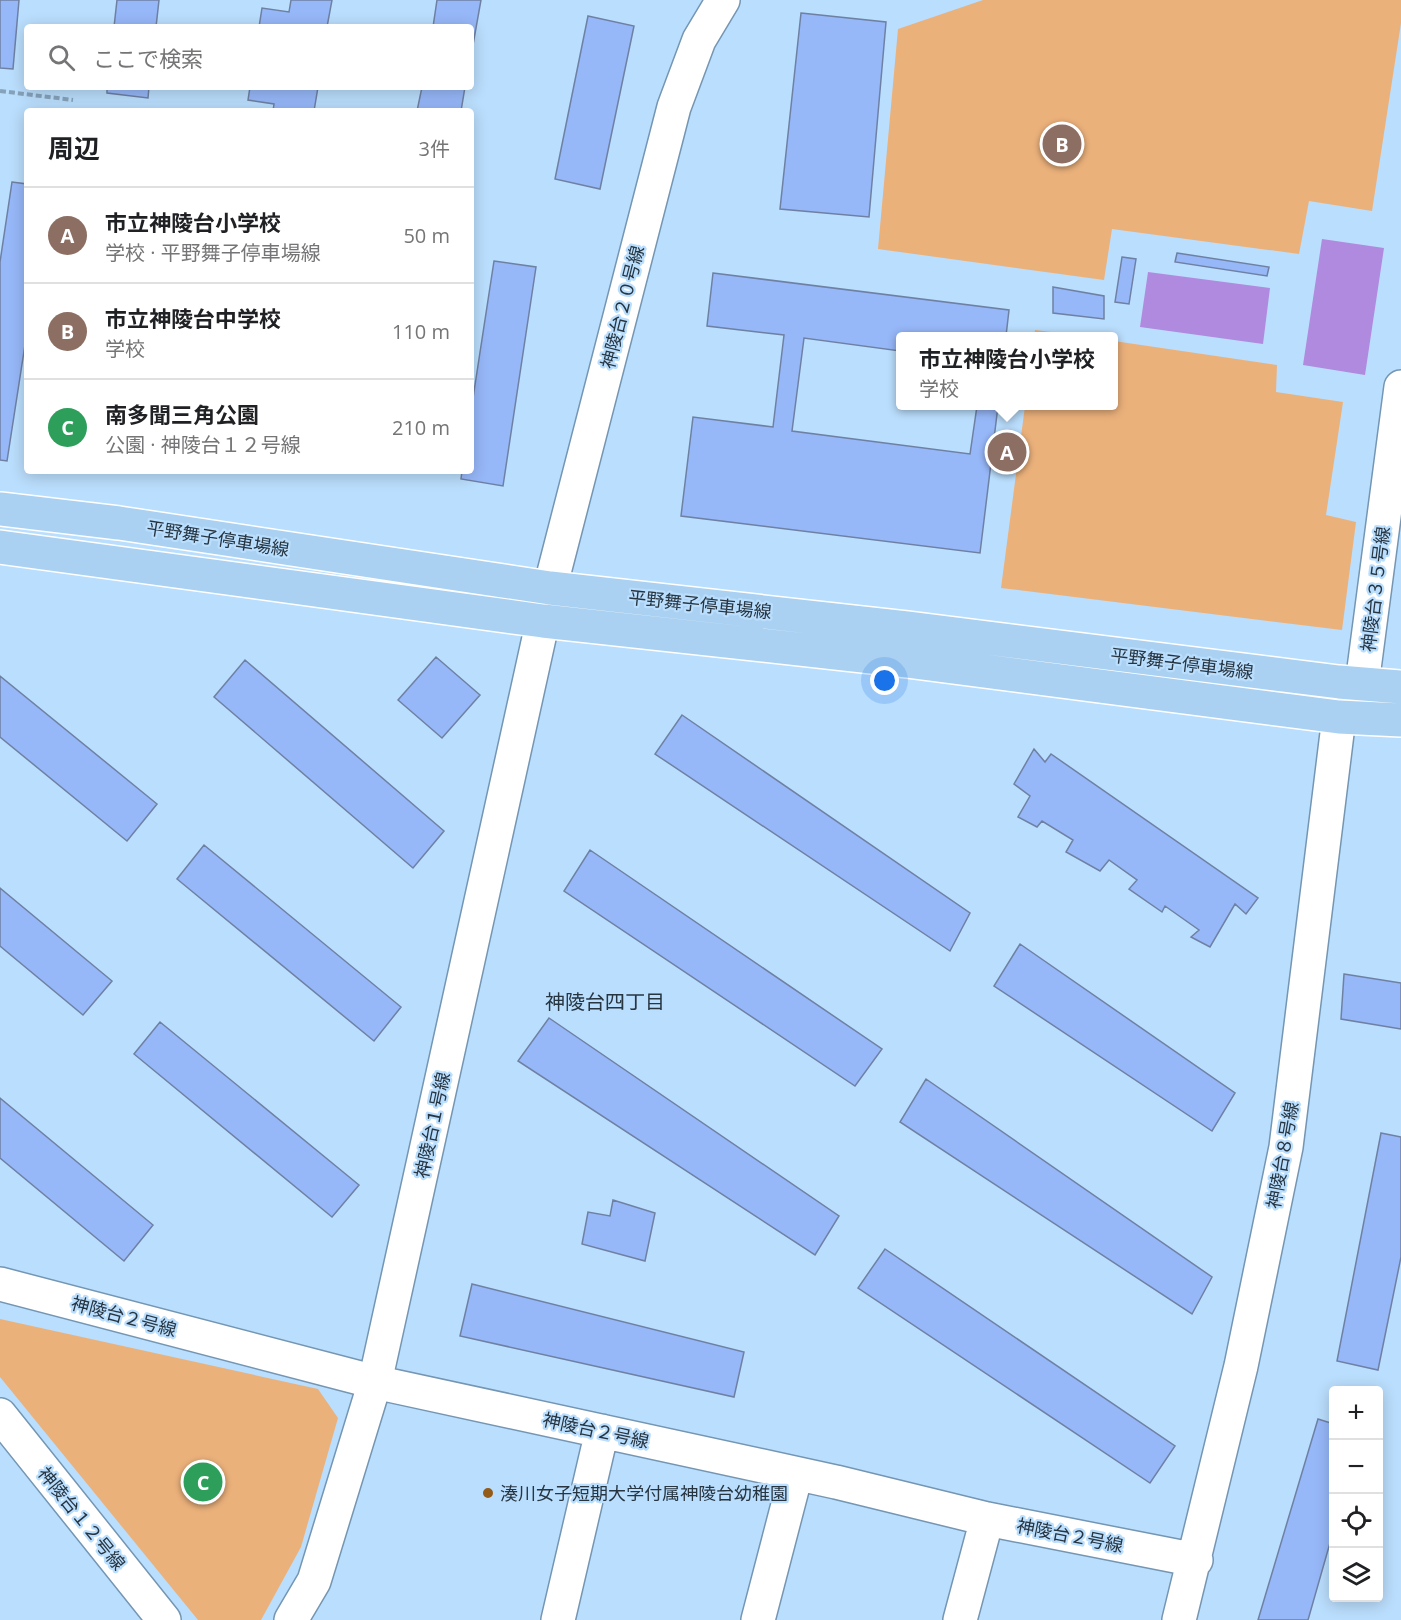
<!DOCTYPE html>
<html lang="ja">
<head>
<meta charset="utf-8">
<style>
	body { margin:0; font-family:"Open Sans","Noto Sans JP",sans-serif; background:#f6f6f6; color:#202124 }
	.controls { position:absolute; right:18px; bottom:18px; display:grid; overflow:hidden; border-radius:6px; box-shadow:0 3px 15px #0003 }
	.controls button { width:54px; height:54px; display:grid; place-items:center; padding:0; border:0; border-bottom:2px solid #e0e0e0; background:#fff; color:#202124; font:30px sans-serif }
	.you { position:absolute; left:885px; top:681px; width:21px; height:21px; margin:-15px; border:4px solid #fff; border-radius:50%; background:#1a73e8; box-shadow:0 0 0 9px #1a73e833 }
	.badge { display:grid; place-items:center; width:39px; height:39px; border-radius:50%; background:#945b18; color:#fff; font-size:20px; font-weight:700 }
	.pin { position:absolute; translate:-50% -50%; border:3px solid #fff; box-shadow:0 2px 6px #0006 }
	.popup { position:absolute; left:896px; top:332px; width:222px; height:78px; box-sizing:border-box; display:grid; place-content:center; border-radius:6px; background:#fff; filter:drop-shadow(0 2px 4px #0005); font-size:20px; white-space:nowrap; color:#757577 }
	.popup b { font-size:22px; color:#202124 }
	.popup::after { content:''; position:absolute; left:50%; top:100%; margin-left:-12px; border:12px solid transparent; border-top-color:#fff }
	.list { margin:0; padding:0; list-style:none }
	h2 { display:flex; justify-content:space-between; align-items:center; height:78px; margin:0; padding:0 24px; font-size:26px }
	h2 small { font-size:20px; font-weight:400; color:#757577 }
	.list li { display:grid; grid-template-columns:39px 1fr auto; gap:18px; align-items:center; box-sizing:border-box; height:96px; padding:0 24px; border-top:2px solid #e0e0e0 }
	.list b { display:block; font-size:22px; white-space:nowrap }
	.list p { margin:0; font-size:20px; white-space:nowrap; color:#757577 }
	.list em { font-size:20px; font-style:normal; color:#757577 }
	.icon { flex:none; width:33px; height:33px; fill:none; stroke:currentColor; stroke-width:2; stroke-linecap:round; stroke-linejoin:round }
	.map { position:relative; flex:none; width:1401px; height:1620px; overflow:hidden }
	.search { position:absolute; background:#fff; box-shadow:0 3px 15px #0003; left:24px; top:24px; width:450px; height:66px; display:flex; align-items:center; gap:15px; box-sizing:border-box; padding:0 21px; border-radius:6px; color:#757577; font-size:22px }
	.panel { position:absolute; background:#fff; box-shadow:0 3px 15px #0003; left:24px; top:108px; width:450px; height:366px; border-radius:6px }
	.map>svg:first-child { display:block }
	.green { fill:#ebb17b }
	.water { fill:#b08adf }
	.building { fill:#96b7f8; stroke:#6f81a3; stroke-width:1.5 }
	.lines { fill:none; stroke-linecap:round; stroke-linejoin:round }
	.minor-casing { stroke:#7496b3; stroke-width:36 }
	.major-casing { stroke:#fff; stroke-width:36 }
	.path { stroke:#86a2ba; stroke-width:4; stroke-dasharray:6 3; stroke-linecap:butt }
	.minor { stroke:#fff; stroke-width:33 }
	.major { stroke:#aad1f1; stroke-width:33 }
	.poi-dot { fill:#945b18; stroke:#badefd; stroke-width:2 }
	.labels { text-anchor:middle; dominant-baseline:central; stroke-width:4.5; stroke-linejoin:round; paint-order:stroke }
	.street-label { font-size:18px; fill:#273541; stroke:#badefd }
	.poi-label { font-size:18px; fill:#273541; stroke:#badefd; text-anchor:start }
	.neighbourhood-label { font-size:20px; fill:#273541; stroke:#badefd }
</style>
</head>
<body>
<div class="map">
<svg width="1401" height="1620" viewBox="0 0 1401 1620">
	<rect width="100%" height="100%" fill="#badefd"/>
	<!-- green -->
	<path class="green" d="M983 0H1401V23L1372 211 1309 201 1299 254 1112 229 1104 280 878 249 898 29Z
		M1035 330 1083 336H1034Z
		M1114 341 1277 365 1276 392 1343 402 1326 515 1356 522 1342 630 1001 588 1025 406H1114Z
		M0 1319 318 1389 338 1418 301 1547 261 1620H198L0 1377Z"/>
	<!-- water -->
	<path class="water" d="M1322 239 1384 248 1365 375 1303 365Z
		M1148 272 1270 288 1263 344 1140 327Z"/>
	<!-- building -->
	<path class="building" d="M0 0H19L13 69 0 68Z
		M117 0H159L156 27H114Z
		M291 0H332L327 27H259L262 8 289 12Z
		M437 0H481L471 56V27H433Z
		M801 13 886 22 869 217 780 209Z
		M588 16 634 26 600 189 555 179Z
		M107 87H149L148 98 107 93Z
		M250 87H318L314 111H273L274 104 248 100Z
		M422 87H465L461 111H417Z
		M12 182 27 184V332L7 461 0 460V262Z
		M1177 253 1269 267 1267 276 1175 262Z
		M1122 257 1136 259 1129 304 1115 302Z
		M494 261 536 267 503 486 461 479 462 471H471V411Z
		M713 273 1009 310 1006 336H900V351L804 338 792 431 970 454 977 406H998L980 553 681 516 693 417 773 427 784 335 707 326Z
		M1053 287 1104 296V319L1053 313Z
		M436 657 480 695 442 738 398 700Z
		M245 660 444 831 413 868 214 697Z
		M0 676 157 804 127 841 0 737Z
		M682 715 970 913 950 951 655 754Z
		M1034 749 1045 762 1051 754 1258 898 1246 914 1235 904 1210 947 1191 937 1199 930 1165 906 1162 912 1129 889 1137 880 1109 860 1100 871 1066 852 1073 840 1042 821 1037 827 1018 817 1030 796 1014 784Z
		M204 845 401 1007 374 1041 177 879Z
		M590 850 882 1049 855 1086 564 891Z
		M0 888 112 981 83 1015 0 946Z
		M1020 944 1235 1093 1212 1131 994 986Z
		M1344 974 1401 983V1029L1341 1019Z
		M549 1018 839 1216 815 1255 518 1061Z
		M160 1022 359 1185 332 1217 134 1054Z
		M926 1079 1212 1277 1192 1314 900 1122Z
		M0 1098 153 1225 124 1261 0 1158Z
		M1381 1133 1401 1137V1257L1378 1370 1337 1361Z
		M613 1200 655 1213 645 1261 582 1244 588 1212 610 1216Z
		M885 1249 1175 1446 1150 1483 858 1288Z
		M472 1284 744 1352 734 1397 460 1336Z
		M1318 1419 1334 1424V1529L1308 1620H1258Z"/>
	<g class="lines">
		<!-- minor casing -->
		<g class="minor-casing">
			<path id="minor" d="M1362 684 1401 387
				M0 1284 375 1382 836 1482 987 1519 1196 1560
				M0 1415 164 1620
				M291 1620 314 1581 375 1382 550 588 674 107 699 40 723 0
				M558 1620 602 1431
				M758 1620 796 1474
				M960 1620 987 1519
				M1179 1620 1241 1366 1286 1147 1339 717V690"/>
		</g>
		<!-- major casing -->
		<g class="major-casing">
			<path id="major" d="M0 509 119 523 550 588 907 628 1339 682 1401 687
				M0 547 543 621 908 661 1339 717 1401 720"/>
		</g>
		<!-- path -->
		<path class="path" d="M0 91 73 100"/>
		<!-- minor -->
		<use href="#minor" class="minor"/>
		<!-- major -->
		<use href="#major" class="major"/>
	</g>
	<!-- markers -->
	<circle class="poi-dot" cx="488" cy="1493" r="6"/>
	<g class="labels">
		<!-- street labels -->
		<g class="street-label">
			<text transform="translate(622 307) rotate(-76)">神陵台２０号線</text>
			<text transform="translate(218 538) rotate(9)">平野舞子停車場線</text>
			<text transform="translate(1375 589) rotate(-83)">神陵台３５号線</text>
			<text transform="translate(700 604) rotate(6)">平野舞子停車場線</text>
			<text transform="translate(1182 663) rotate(7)">平野舞子停車場線</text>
			<text transform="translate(432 1125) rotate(-78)">神陵台１号線</text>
			<text transform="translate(1282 1155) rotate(-80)">神陵台８号線</text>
			<text transform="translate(124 1316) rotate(15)">神陵台２号線</text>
			<text transform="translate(596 1430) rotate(12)">神陵台２号線</text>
			<text transform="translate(82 1518) rotate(51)">神陵台１２号線</text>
			<text transform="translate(1070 1535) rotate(11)">神陵台２号線</text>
		</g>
		<!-- poi labels -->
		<g class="poi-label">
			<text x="500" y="1493">湊川女子短期大学付属神陵台幼稚園</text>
		</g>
		<!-- neighbourhood labels -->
		<g class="neighbourhood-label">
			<text x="605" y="1001">神陵台四丁目</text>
		</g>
	</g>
</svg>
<div class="controls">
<button>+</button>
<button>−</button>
<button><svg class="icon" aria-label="locate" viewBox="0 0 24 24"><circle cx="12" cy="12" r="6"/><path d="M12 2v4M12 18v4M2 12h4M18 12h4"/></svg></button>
<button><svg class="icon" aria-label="layers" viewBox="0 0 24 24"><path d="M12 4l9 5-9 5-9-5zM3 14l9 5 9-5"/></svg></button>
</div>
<div class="you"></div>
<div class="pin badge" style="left:1007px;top:452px;background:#8d6e63">A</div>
<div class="popup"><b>市立神陵台小学校</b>学校</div>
<div class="pin badge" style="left:1062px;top:144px;background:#8d6e63">B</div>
<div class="pin badge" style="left:203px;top:1482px;background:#2e9e5b">C</div>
<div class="search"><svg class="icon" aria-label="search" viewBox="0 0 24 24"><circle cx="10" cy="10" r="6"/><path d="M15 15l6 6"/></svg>ここで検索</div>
<section class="panel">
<h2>周辺<small>3件</small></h2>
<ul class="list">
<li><span class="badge" style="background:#8d6e63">A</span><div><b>市立神陵台小学校</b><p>学校 · 平野舞子停車場線</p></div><em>50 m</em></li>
<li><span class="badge" style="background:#8d6e63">B</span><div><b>市立神陵台中学校</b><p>学校</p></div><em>110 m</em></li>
<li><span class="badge" style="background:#2e9e5b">C</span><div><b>南多聞三角公園</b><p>公園 · 神陵台１２号線</p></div><em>210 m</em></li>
</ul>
</section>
</div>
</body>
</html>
